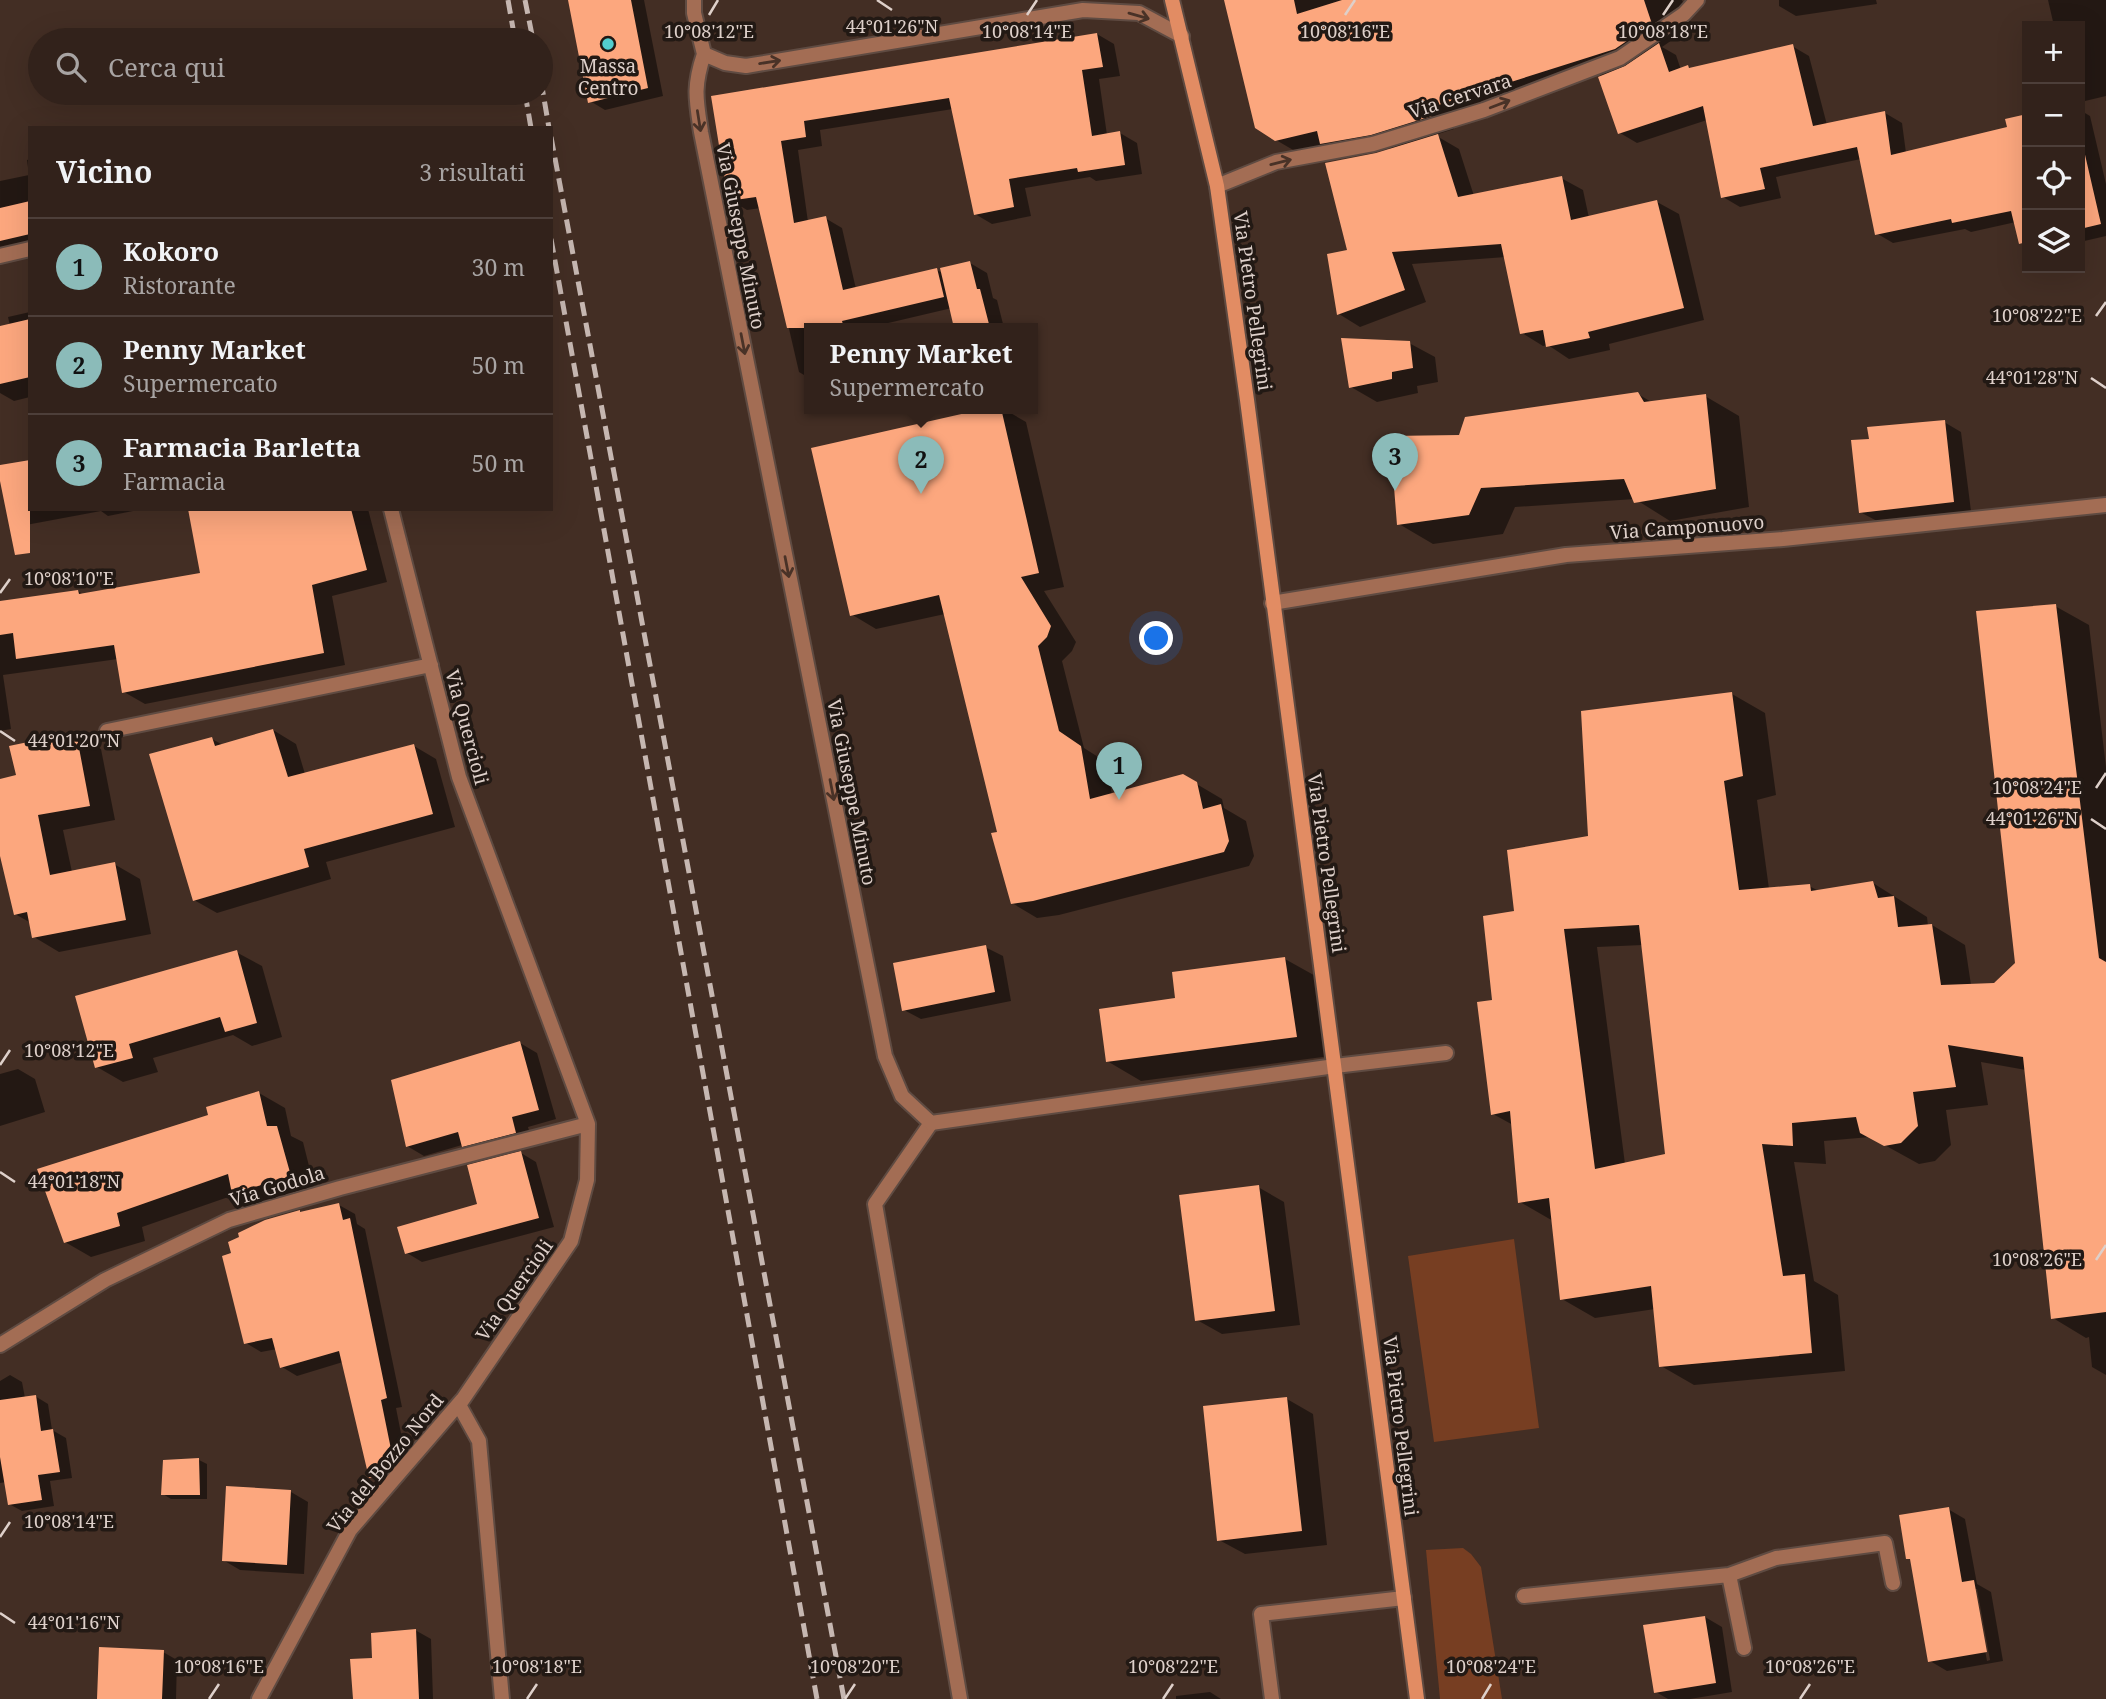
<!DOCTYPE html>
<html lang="it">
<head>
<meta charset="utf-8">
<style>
	body { margin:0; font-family:"Noto Serif",serif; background:#3d2f28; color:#f1f3f6 }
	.controls { position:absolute; right:21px; top:21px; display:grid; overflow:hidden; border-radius:0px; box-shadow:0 7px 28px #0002 }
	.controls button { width:63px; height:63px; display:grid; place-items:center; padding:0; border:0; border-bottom:2px solid #4d3f3a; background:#32221b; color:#f1f3f6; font:35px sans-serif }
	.you { position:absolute; left:1157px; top:639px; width:24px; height:24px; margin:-18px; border:5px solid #fff; border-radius:50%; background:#1a73e8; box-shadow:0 0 0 10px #1a73e833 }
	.badge { display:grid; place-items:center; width:46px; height:46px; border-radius:50%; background:#8bbbb9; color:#111; font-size:23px; font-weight:700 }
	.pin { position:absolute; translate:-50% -58px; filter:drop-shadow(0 2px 4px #0008) }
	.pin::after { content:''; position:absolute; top:37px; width:24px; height:21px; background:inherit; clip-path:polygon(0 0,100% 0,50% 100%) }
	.popup { position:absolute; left:804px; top:323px; width:234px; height:91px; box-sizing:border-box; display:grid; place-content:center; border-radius:0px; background:#32221b; filter:drop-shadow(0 2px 5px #0005); font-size:23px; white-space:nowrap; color:#a8a4a3 }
	.popup b { font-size:26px; color:#f1f3f6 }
	.popup::after { content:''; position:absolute; left:50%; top:100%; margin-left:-14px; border:14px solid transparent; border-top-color:#32221b }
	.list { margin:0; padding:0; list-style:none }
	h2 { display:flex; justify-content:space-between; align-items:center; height:91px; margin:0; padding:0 28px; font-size:30px }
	h2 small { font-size:23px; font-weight:400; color:#a8a4a3 }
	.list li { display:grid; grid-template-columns:46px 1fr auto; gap:21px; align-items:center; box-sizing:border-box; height:98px; padding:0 28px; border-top:2px solid #4d3f3a }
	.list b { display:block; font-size:26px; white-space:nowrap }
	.list p { margin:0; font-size:23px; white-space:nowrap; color:#a8a4a3 }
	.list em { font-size:23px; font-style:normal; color:#a8a4a3 }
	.icon { flex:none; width:38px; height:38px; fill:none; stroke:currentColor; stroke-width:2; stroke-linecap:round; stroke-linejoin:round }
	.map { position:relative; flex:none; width:2106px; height:1699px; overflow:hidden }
	.search { position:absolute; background:#32221b; box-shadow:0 7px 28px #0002; left:28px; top:28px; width:525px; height:77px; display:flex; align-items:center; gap:18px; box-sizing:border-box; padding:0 24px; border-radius:38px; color:#a8a4a3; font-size:26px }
	.panel { position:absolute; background:#32221b; box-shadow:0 7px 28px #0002; left:28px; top:126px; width:525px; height:385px; border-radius:0px }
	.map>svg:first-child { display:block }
	.green { fill:#773e22 }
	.shadow { fill:#0007; fill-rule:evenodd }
	.building { fill:#fca77e; fill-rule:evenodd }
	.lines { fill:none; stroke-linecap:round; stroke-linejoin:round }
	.lane-casing { stroke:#5f4b42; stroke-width:18 }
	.street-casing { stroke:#5f4b42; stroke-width:18 }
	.secondary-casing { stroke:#5f4b42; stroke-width:18 }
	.lane { stroke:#a36d54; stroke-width:14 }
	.street { stroke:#a36d54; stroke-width:14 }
	.secondary { stroke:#e28c63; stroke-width:14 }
	.rail { stroke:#c6b7b1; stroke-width:5; stroke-dasharray:14 7; stroke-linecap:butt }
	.oneway { stroke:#493227 }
	.ticks { fill:none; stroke:#ded0ca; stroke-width:2.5 }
	.poi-dot { fill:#52cdce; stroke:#221914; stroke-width:2.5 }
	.labels { text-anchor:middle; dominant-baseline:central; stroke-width:7; stroke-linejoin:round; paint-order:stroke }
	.poi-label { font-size:19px; fill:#ded0ca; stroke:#221914 }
	.street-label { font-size:19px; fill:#ded0ca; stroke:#221914 }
	.ticks-label { font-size:18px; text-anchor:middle; fill:#ded0ca; stroke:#221914; stroke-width:7; stroke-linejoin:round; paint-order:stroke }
</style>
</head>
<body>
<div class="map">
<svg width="2106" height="1699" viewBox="0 0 2106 1699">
	<rect width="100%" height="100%" fill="#432e24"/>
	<!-- green -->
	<path class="green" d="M1514 1239 1539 1428 1434 1442 1408 1256Z
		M1463 1548 1471 1554 1481 1567 1502 1699H1440L1426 1550Z"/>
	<!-- shadow -->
	<path class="shadow" d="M570 0H644L663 96 605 110 590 101Z
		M1225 0H1682L1691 23 1673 33 1675 38 1662 47 1676 55 1681 70 1688 67 1692 69 1792 46 1809 56 1827 125 1885 113 1902 123 1906 153 2009 128 2007 121 2027 116V246L2021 243 2016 222 1971 232 1965 229 1893 243 1876 233 1861 159 1776 177 1781 198 1740 207 1723 197 1707 120 1637 143 1620 133 1600 74 1452 121 1454 129 1435 135 1459 149 1474 196 1561 178 1583 190 1589 218 1657 202 1679 214 1704 320 1609 344 1610 350 1569 359 1548 345 1543 346 1522 333 1506 257 1412 264 1426 302 1360 327 1339 314 1390 148 1345 156 1329 147 1300 154 1276 140Z
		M1779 0H1876L1877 4 1796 16 1779 6Z
		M2048 0H2106V96L2085 101 2080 97V26H2054Z
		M1097 34 1114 44 1120 76 1099 79 1107 135 1120 133 1137 143 1142 174 1096 181 1090 177 1025 188 1031 216 992 224 975 214 953 109 820 130 822 146 798 150 808 222 825 218 842 228 856 289 937 270 944 274 970 263 987 273 993 298 997 300 1004 328H956L952 308 867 328H809V378L799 372 761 208 747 210 730 200 713 97Z
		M2080 110 2090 116 2106 184V236L2080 242Z
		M30 159V249L0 255V181L29 175 27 160Z
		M30 312V397L14 401 0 393V328L10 326 8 317Z
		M1409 343 1435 357 1438 382 1417 386 1418 393 1377 402 1351 387Z
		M1638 394 1653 403 1705 396 1739 416 1749 507 1670 521 1635 499 1515 507 1503 534 1433 544 1399 524Z
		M989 408H1002L1026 422 1064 587 1044 591 1076 642 1072 651 1062 661 1084 748 1106 762 1112 795 1183 776 1222 799 1224 808 1246 821 1254 856 1249 866 1059 915 1037 918 1012 903 999 833 945 614 876 629 851 614Z
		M1944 422 1961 432 1971 511 1877 521 1860 512 1871 440Z
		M0 467 30 509H143L108 516 101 511 26 525 0 472Z
		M190 509H368L387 582 332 596 345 665 145 704 124 692 118 659 3 675 11 729 0 731V603L78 591 84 595 202 574Z
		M2055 606 2089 625 2106 767V1375L2092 1367 2089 1337 2086 1338 2053 1318 2026 1070 1981 1062 1988 1105 1946 1110 1951 1145 1935 1161 1919 1164 1870 1137 1824 1141 1826 1164 1794 1162 1814 1281 1838 1295 1845 1371 1694 1385 1661 1366 1655 1309 1595 1318 1562 1299 1553 1221 1520 1202 1513 1125 1493 1114 1494 1002 1516 912 1732 694 1765 713 1776 795 1757 800 1769 889 1809 886 1819 891 1873 883 1927 917 1928 926 1932 925 1965 945 1971 985 1995 984 2017 963ZM1643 945 1667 1155 1625 1164 1597 947Z
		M273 730 296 744 305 774 414 746 436 759 455 827 326 862 331 879 217 913 194 900 212 739 223 745Z
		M75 734 101 749 115 820 63 830 72 872 114 864 140 879 151 934 59 952 34 937 31 923 15 914 0 848V781L19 776Z
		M985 947 1003 956 1011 1001 921 1019 904 1010Z
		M236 952 262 966 282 1037 252 1046 233 1035 153 1058 158 1072 123 1082 97 1067Z
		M1285 959 1319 978 1330 1056 1141 1081 1107 1061 1177 1000Z
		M520 1043 537 1053 556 1119 528 1127 532 1142 480 1155 462 1145 424 1156 407 1146Z
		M18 1069 35 1079 45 1112 0 1126V1074Z
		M259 1093 285 1108 291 1136 303 1142 315 1190 259 1207 237 1194 142 1227 145 1241 91 1257 65 1242 210 1116Z
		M521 1153 536 1162 554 1227 422 1262 407 1253 479 1205Z
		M1258 1187 1284 1202 1300 1325 1222 1334 1197 1320Z
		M339 1205 355 1214 357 1224 365 1229 402 1407 396 1408 409 1474 402 1482 387 1486 371 1476 343 1362 297 1376 282 1367 277 1349 261 1352 246 1343 233 1255 299 1212 302 1213Z
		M10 1375 22 1382 25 1398 35 1396 48 1404 52 1430 66 1438 72 1478 50 1481 54 1506 22 1511 9 1504 6 1482 0 1483V1381Z
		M1287 1399 1313 1414 1327 1545 1245 1554 1219 1540Z
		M199 1460 207 1464V1499H171L163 1494Z
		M291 1492 308 1502 304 1574 240 1570 223 1560Z
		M1948 1509 1965 1519 1977 1584 1991 1592 2003 1661 1947 1671 1930 1661 1912 1561 1908 1558ZM1974 1589H1977L1990 1660 1987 1661Z
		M1705 1617 1722 1627 1732 1692 1690 1699H1668L1656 1692Z
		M415 1630 431 1639 433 1699H354Z
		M163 1652 177 1660 176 1699H99Z
		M1210 1692 1221 1699H1176V1696Z"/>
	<!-- building -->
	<path class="building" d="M568 0H631L648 88 588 103Z
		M1224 0H1294L1297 14 1342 0H1644L1652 24 1615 49 1429 108 1432 116 1371 135 1320 144 1317 131 1275 141 1255 128Z
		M1097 33 1103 67 1082 70 1092 136 1120 131 1125 165 1078 172 1077 168 1009 179 1014 207 974 215 949 98 804 121 806 137 781 141 794 223 826 216 843 290 937 268 944 297 842 321 844 328H787L756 197 728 201 711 96Z
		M1659 43 1669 72 1688 65 1689 68 1793 44 1813 126 1885 111 1891 155 2007 127 2005 119 2027 114V242L2019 244 2011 211 1952 223 1951 219 1875 235 1857 147 1760 168 1765 189 1721 198 1703 106 1618 134 1598 77 1625 66Z
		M2080 133 2101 224 2080 229Z
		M1438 134 1458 197 1562 176 1571 220 1657 200 1684 308 1588 332 1590 338 1546 347 1543 330 1520 334 1501 244 1392 252 1405 290 1337 315 1327 254 1347 250 1325 163 1376 153Z
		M30 201V234L0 241V208Z
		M970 261 977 289H980L990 328H954L940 268Z
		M30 319V377L0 384V326Z
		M1341 338 1410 341 1413 368 1392 372V379L1349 388Z
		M1638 392 1644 402 1706 394 1716 489 1634 503 1624 479 1481 488 1469 515 1397 525 1390 436 1459 435 1465 417Z
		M988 408H1001L1039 573 1021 577 1051 626 1047 637 1038 646 1059 731 1081 746 1090 799 1183 774 1197 782 1203 809 1221 804 1229 841 1224 852 1033 901 1011 904 991 833 997 832 939 595 850 616 811 448Z
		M1945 420 1954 502 1859 513 1851 440 1869 439 1867 427Z
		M30 460V553L15 555 0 481V465Z
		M188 509H351L367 570 312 585 324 653 122 693 114 645 16 659 13 633 0 635V601L78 590 79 594 200 573Z
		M2056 604 2099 958 2106 962V1312L2051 1319 2023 1057 1948 1045 1956 1087 1913 1092 1918 1126 1901 1143 1884 1146 1860 1133 1856 1117 1792 1123 1793 1146 1762 1144 1783 1276 1805 1274 1812 1353 1659 1367 1651 1286 1560 1300 1549 1198 1518 1203 1510 1111 1491 1115 1477 1002 1492 1000 1483 916 1514 911 1507 850 1588 836 1581 711 1732 692 1743 776 1724 781 1739 890 1810 884 1811 891 1873 881 1878 898 1894 896 1898 927 1932 924 1941 985 1994 983 2015 963 1976 611ZM1639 925 1665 1154 1595 1169 1564 929Z
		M273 729 288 777 414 744 433 814 304 849 309 867 193 901 149 754 212 737 215 746Z
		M76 732 90 806 38 815 50 875 115 862 126 920 32 938 27 912 14 915 0 856V779L16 775 9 746Z
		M986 945 995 992 902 1011 893 963Z
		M237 950 257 1023 225 1032 220 1017 129 1044 133 1058 95 1068 75 996Z
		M1285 957 1297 1037 1106 1062 1099 1009 1175 998 1172 972Z
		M520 1041 539 1110 512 1117 516 1133 462 1147 458 1132 406 1147 391 1080Z
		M259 1091 267 1126H277L291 1176 232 1194 228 1174 117 1213 120 1226 64 1243 37 1169 208 1115 206 1107Z
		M521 1151 539 1218 405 1254 397 1227 477 1204 467 1165Z
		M1259 1185 1275 1311 1195 1321 1179 1195Z
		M339 1203 343 1220 350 1218 387 1398 381 1400 394 1464 386 1474 369 1478 339 1351 280 1368 272 1338 244 1344 222 1256 231 1253 228 1242 239 1237 238 1233 265 1220 300 1210V1212Z
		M36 1395 41 1431 53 1429 60 1472 38 1475 42 1500 8 1505 0 1457V1400Z
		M1287 1397 1302 1531 1217 1541 1203 1406Z
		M199 1458 200 1495H161L163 1460Z
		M226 1486 291 1490 287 1565 222 1561Z
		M1949 1507 1962 1582 1974 1580 1987 1652 1928 1662 1910 1559H1906L1899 1515Z
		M1705 1616 1716 1683 1654 1693 1643 1625Z
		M416 1629 419 1699H353L350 1659 372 1658 371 1633Z
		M99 1647 164 1650 162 1699H97Z"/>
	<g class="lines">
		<!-- lane casing -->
		<g class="lane-casing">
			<path id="lane" d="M1335 1066 1446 1053
				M931 1123 875 1204 960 1699
				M1729 1575 1744 1648
				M1524 1596 1729 1575 1776 1558 1885 1543 1893 1583
				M1272 1699 1261 1614 1404 1598"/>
		</g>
		<!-- street casing -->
		<g class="street-casing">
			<path id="street" d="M694 0V13L704 54
				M704 54C693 87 696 99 701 132L885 1056 902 1096 931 1123 1335 1066
				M704 54 725 63 746 66 1083 10 1139 13 1182 36
				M1217 186 1276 162 1373 144 1484 110 1620 58 1684 14 1697 0
				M0 256 30 249
				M391 509 459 777 588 1124 587 1180 571 1241 459 1405 479 1441 502 1699
				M1272 603 1566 555 1783 539 2106 505
				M107 731 431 665
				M0 1345 105 1280 229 1220 340 1188 588 1124
				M259 1699 350 1530 462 1400"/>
		</g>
		<!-- secondary casing -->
		<g class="secondary-casing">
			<path id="secondary" d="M1172 0 1217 186 1247 400 1417 1699"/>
		</g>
		<!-- lane -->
		<use href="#lane" class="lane"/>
		<!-- street -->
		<use href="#street" class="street"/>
		<!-- secondary -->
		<use href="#secondary" class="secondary"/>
		<!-- rail -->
		<path class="rail" d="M508 0 515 40
			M525 0 533 40
			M541 81 549 128
			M525 93 531 128
			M551 137 844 1699
			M551 239 817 1699"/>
	</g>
	<!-- one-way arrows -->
	<defs><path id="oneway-shaft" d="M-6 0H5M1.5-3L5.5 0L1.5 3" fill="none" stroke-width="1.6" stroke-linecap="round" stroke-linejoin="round" transform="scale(1.75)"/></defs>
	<g class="oneway">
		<use href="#oneway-shaft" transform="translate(1139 16) rotate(16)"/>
		<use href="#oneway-shaft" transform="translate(770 62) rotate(-9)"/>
		<use href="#oneway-shaft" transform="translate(1500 104) rotate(-21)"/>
		<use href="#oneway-shaft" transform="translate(699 121) rotate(81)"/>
		<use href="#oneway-shaft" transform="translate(1281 162) rotate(-14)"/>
		<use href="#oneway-shaft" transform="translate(743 344) rotate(79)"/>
		<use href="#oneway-shaft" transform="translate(787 567) rotate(79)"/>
		<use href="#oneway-shaft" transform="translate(832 790) rotate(79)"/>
	</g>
	<!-- ticks -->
	<path class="ticks" d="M877 0 892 10M709 15 718 0M1027 15 1037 0M1345 15 1355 0M1663 15 1673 0M2096 316 2106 302M2091 378 2106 388M0 593 10 579M0 731 15 741M2096 788 2106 773M2091 819 2106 829M0 1065 10 1050M0 1172 15 1182M2096 1260 2106 1245M0 1537 10 1522M0 1613 15 1623M209 1699 219 1684M527 1699 537 1684M845 1699 855 1684M1163 1699 1173 1684M1482 1699 1491 1684M1800 1699 1810 1684"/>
	<!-- markers -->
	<circle class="poi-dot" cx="608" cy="44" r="7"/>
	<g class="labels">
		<!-- poi labels -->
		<g class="poi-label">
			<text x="608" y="66">Massa<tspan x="608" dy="22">Centro</tspan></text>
		</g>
		<!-- street labels -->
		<g class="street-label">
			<text transform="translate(1460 96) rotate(-18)">Via Cervara</text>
			<text transform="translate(741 236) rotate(79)">Via Giuseppe Minuto</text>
			<text transform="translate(1253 301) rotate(82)">Via Pietro Pellegrini</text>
			<text transform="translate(1687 527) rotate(-4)">Via Camponuovo</text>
			<text transform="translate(467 727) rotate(75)">Via Quercioli</text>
			<text transform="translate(852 792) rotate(79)">Via Giuseppe Minuto</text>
			<text transform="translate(1327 863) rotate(82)">Via Pietro Pellegrini</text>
			<text transform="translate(277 1186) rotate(-17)">Via Godola</text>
			<text transform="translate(514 1290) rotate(-55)">Via Quercioli</text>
			<text transform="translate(1401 1426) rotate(83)">Via Pietro Pellegrini</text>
			<text transform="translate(385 1463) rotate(-51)">Via del Bozzo Nord</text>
		</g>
	</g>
	<g class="ticks-label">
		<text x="892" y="33">44°01'26"N</text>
		<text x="709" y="38">10°08'12"E</text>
		<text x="1027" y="38">10°08'14"E</text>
		<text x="1345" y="38">10°08'16"E</text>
		<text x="1663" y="38">10°08'18"E</text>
		<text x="2037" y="322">10°08'22"E</text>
		<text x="2032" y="384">44°01'28"N</text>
		<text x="69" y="585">10°08'10"E</text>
		<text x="74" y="747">44°01'20"N</text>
		<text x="2037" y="794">10°08'24"E</text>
		<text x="2032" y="825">44°01'26"N</text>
		<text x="69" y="1057">10°08'12"E</text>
		<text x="74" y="1188">44°01'18"N</text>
		<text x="2037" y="1266">10°08'26"E</text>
		<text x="69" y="1528">10°08'14"E</text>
		<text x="74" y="1629">44°01'16"N</text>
		<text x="219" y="1673">10°08'16"E</text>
		<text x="537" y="1673">10°08'18"E</text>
		<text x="855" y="1673">10°08'20"E</text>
		<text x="1173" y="1673">10°08'22"E</text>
		<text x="1491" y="1673">10°08'24"E</text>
		<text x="1810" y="1673">10°08'26"E</text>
	</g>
</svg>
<div class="controls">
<button>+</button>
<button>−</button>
<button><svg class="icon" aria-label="locate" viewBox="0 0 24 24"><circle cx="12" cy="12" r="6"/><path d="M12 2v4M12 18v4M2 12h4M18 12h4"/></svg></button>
<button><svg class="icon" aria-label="layers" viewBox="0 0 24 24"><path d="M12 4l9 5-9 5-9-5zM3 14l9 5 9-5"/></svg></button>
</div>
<div class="you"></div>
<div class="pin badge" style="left:1119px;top:800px">1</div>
<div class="pin badge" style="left:921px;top:494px">2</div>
<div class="popup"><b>Penny Market</b>Supermercato</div>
<div class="pin badge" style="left:1395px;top:491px">3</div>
<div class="search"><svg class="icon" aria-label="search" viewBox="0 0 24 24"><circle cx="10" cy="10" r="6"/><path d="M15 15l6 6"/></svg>Cerca qui</div>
<section class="panel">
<h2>Vicino<small>3 risultati</small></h2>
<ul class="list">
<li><span class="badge">1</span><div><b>Kokoro</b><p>Ristorante</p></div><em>30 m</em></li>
<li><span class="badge">2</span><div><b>Penny Market</b><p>Supermercato</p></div><em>50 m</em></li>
<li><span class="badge">3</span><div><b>Farmacia Barletta</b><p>Farmacia</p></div><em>50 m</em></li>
</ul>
</section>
</div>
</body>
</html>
